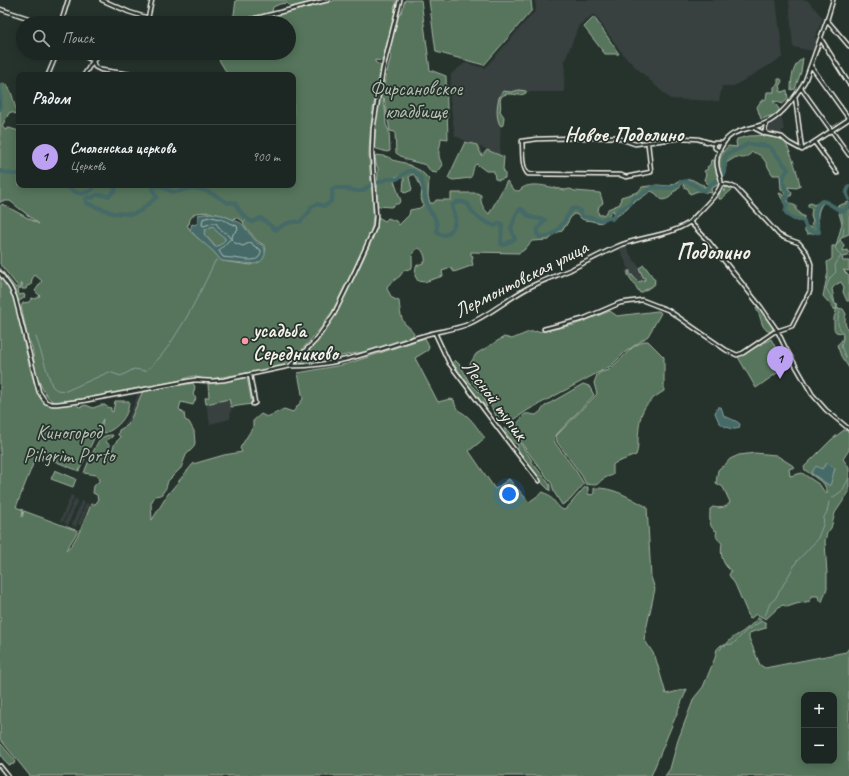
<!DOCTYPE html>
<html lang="ru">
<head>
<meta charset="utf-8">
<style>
	body { margin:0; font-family:Caveat,sans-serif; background:#252e2a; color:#f1f3f6 }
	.controls { position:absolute; right:12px; bottom:12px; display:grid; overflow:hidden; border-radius:8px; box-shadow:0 2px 10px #0003 }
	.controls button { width:36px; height:36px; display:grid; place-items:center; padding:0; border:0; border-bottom:1px solid #3a4340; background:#1c2622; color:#f1f3f6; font:20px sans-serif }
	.you { position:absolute; left:509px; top:494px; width:14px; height:14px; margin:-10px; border:3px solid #fff; border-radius:50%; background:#1a73e8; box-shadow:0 0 0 6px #1a73e833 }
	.badge { display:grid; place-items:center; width:26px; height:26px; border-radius:50%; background:#bca0f2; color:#111; font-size:13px; font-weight:700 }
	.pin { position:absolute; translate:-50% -33px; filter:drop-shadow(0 1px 2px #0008) }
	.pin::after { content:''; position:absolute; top:21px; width:14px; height:12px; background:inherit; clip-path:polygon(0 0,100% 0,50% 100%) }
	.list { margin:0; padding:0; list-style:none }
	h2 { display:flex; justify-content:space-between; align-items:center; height:52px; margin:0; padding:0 16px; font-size:17px }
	h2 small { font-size:13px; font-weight:400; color:#a0a5a5 }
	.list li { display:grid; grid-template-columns:26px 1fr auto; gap:12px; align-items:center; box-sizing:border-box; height:64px; padding:0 16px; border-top:1px solid #3a4340 }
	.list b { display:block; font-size:15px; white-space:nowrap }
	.list p { margin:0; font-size:13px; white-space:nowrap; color:#a0a5a5 }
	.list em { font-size:13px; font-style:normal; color:#a0a5a5 }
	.icon { flex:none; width:22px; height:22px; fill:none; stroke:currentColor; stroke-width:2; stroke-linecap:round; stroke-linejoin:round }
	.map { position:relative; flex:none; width:849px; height:776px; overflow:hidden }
	.search { position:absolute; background:#1c2622; box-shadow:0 2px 10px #0003; left:16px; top:16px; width:280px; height:44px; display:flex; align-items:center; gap:10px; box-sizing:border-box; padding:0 14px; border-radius:22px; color:#a0a5a5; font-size:15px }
	.panel { position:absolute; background:#1c2622; box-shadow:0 2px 10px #0003; left:16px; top:72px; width:280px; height:116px; border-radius:8px }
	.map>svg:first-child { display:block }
	.built { fill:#394140 }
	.green { fill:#56745c; stroke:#a5b2a2; fill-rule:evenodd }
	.water { fill:#456a67; stroke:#8ba09b; fill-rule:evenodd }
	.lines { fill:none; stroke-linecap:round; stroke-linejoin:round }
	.shore { stroke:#aebbb4; stroke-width:1 }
	.stream { stroke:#8ba09b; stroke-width:1 }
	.river { stroke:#456a67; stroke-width:4 }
	.minor-casing { stroke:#f4f1e8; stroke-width:5.5 }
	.minor { stroke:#26332d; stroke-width:2.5 }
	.poi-dot { fill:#ff9aa2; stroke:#26332d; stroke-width:1.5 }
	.labels { text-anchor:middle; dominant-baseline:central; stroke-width:3.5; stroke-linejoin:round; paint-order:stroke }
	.park-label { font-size:20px; fill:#b5bfb0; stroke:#26332d }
	.street-label { font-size:20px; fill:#f4f1e8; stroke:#26332d }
	.poi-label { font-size:20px; font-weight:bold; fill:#f4f1e8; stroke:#26332d; text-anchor:start }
	.neighbourhood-label { font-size:21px; font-weight:bold; fill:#f4f1e8; stroke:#26332d }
	.quarter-label { font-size:22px; font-weight:bold; fill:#f4f1e8; stroke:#26332d }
</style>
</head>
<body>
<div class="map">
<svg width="849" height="776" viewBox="0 0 849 776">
	<rect width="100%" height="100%" fill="#26332d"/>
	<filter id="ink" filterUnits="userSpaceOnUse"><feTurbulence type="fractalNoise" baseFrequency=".025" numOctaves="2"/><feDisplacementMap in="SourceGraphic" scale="8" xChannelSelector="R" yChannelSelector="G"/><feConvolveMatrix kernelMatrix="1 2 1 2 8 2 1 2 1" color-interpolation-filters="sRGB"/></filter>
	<g filter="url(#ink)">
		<!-- built -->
		<path class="built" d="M535 0H776L783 57 732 87 722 86 719 101 670 99 625 57 594 14 579 25 565 60 564 92H501L500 155 455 136 450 99 451 74 465 63 485 68 536 10Z
			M789 0H807L823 18 815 37 817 39 813 51 793 47Z
			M781 115 784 130H782V135L767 134 765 131 766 125 779 119V116Z
			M626 245 629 253 639 267 644 264 657 284 640 294 625 271 629 269 619 248Z
			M139 392H142L132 418 126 425 124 424 129 416Z
			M230 399 231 407 230 419 210 424 206 404Z
			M71 495 74 497 63 522 60 521Z
			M75 499 78 500 68 525 64 523Z
			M81 501 85 502 76 527 72 525Z
			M86 503 89 504 81 525 78 524Z"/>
		<!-- green -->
		<path class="green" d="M236 0H317L293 7H290L287 3 280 4 273 7 272 12 233 21Z
			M336 0H396V5L394 7 395 10 394 17 382 61 375 60V62L381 66C375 97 369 126 369 158 370 184 377 210 370 235L332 312 324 322 325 323 300 352 282 367 210 379H204L193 376 177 381 81 399 54 402C44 398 34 372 34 361 33 354 33 345 28 340L21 306 23 303 29 302 32 298 35 299 40 296 35 291 42 281 35 275 32 279 31 285 27 286 26 289H22V283L20 289 0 264V206L2 204 39 224 10 201H1L0 203V83L1 84 3 83C13 87 13 103 17 111L16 114 11 112 9 113 2 126 5 130 9 128 19 131V185H293V75H228L215 53H289V23H246ZM210 212 211 213 222 215 234 220 235 217 243 221 244 225 257 241 264 245 266 249 265 252 251 265 222 261C218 258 216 254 213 251 204 242 193 237 187 225L189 224 190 219 195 213Z
			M405 0H421L430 70 446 76 448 139 441 138C441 148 435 154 443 165L437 173 431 172 426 165 407 160 396 153 395 132 390 131 384 98 383 104 385 107 386 125 389 131 390 151 387 152 374 148 376 115 382 79 383 80 382 88 383 92V88L391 56 388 53 398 13H401Z
			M429 0H531L532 10 484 65 436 52Z
			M594 17 619 54H605L584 27Z
			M803 58 801 72 795 89 791 90C791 78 793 64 803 58Z
			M778 79H781L782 81 780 85 781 89 780 92H782L787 90 788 99 782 104 778 102 773 101 779 109C778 115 775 115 770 116 766 117 765 119 761 119L757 107 761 101 766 99 767 92H774V87L778 84Z
			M519 90 526 91V93C519 98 508 90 501 97 499 102 502 106 500 111L504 117 503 125 501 126C495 120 496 97 503 91L511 92Z
			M749 136C759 136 773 133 781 138 789 143 799 177 800 186L797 188 788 187V188L792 193 791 196H787L781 189 780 175H773C766 166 766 155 752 152 747 158 745 159 736 157L726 163V167L722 173H720C717 162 720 155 728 146L737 147 736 142 737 139Z
			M465 142 477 145 482 156 487 150 504 157 503 169 505 174V178L499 180 495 179 494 171H486L478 165 476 164C472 167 474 174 470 178L453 180 448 178Z
			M377 155 389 157 392 160 405 163 421 171 429 179 428 196 430 203H434L436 200H451V193H477L481 195C480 203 483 208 489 214L507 181C511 185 511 191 519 191 529 179 551 188 565 190L570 189 575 191 600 193 603 203 599 206 598 211 599 215C605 215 607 213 608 209L620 204 621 197 638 192 642 187 657 185 670 186 678 181H681L682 184 677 190 673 192C671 198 668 199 662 200L655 193 651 191 638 200H636L626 210 614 218 612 217 614 212 613 210C605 218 606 226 592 221 589 220 585 221 582 219 579 217 579 215 574 214L572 215 565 227 561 231 554 234 549 240 532 241 524 250 519 253 471 252V255L473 256 472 261 473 265 471 266 454 272 451 268 442 271 443 276 424 282 418 281 415 276 416 266 425 262C426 257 423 250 419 248 409 252 413 259 412 267L410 269 404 270 400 276 388 285 387 289 392 298 399 301C400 308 400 318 405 324 409 327 411 329 414 333L413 336 363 352 297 364V361C328 333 345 297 363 260 369 246 377 232 378 217L385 221 388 218 396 221 399 225 409 215 410 210 420 208 423 205 421 198 422 190 417 179 413 174 409 177 412 190 405 193 403 191 404 179 401 175 393 178 401 201 398 204H396L391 207 378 206 377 201 378 168 376 164 375 156Z
			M711 160H714L719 184 711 189 712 193 698 191 690 194 688 189 684 187 683 183C691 174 696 184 704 185V187L708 186V184L704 180 706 174 704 171 708 169 707 167 710 165Z
			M726 187H733V189L721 199H719V193L720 190 723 189 724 192Z
			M779 193C786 194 786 203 796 206V210L800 213V215L804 216V218L801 221C793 222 789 217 784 212L786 207Z
			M821 201 824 202C815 211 818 222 820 233L807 234 805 231V228L813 226 811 224 813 221 811 215 812 209 808 207V204L811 203 814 205Z
			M849 202V234L844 236 840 240 844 245 843 251 847 250 849 253 848 256 842 257 843 261H849V271L843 270 849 276V301H847L843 292 844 287 841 282 835 285 832 289 835 304 838 305 835 310 823 296 828 272 827 262 832 259V246H836L842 224 837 206Z
			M213 226 225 238V240L220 245 216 247 204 234 205 230Z
			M644 265 655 280 654 285 640 293 628 275V271H630V275H632L638 282 645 280V278L643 277 639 268Z
			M0 268 15 287 18 288 19 295 24 294 25 297 18 302C15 292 0 274 0 268Z
			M0 275C6 283 11 290 14 299 19 316 33 398 45 404 53 408 67 404 76 403L79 407 86 405 93 408 101 405H105L107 407 111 408V411L113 412 115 401H129C129 416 118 428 105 433L101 431 103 419 79 471 37 454 16 507 23 510 22 517 24 511 78 531 66 550C75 546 87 515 91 504H95L98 501 97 495 93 493 94 486 99 481 100 478 96 475 84 473C86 467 96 444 100 439 103 436 108 435 112 435H113L112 437 107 440 106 442 110 445 108 452 112 451 115 443 121 437 118 435 119 430 128 425 143 391 193 383 195 387 193 395 196 398 193 405 181 402 179 409 182 412 184 413 185 420 189 422 194 431 195 443 193 448 186 455 181 468 168 481 166 488 161 495 155 496 151 503 152 520 168 494 193 464 224 455 242 452 240 448 253 427V421L261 414 267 417 284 409 293 412 303 399 298 373 347 364 425 338 429 346 428 350 415 358 438 402 450 399 454 400C456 413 461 410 468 417 474 422 479 431 485 438L469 451 495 489 509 479 529 502 543 492C552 495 555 505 563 510L566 509 585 487H588V494L592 495 594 493V488C614 487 630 498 647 507L651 577 655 589 644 639 655 656 666 694 687 689 651 776H30L0 739Z
			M757 306 759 307 774 327 773 329 770 332C763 329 762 324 760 317 759 313 757 311 756 308Z
			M837 308 843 309 846 314C844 321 845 326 849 332V368L841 356 837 345C842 341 844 338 842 333L836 332 834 329V318Z
			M610 311 617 316 657 311H659L661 313 648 336 624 353 611 366 603 370 528 410 508 424H505L496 416 484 393 479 390 473 383 471 376 470 364 476 354 504 337 512 339 529 332 545 331 574 325Z
			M771 339 785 365 780 371 756 388 738 357Z
			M644 341H648L664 357V391C641 405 640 413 638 439 638 444 638 450 636 455L615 463 613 465V475C611 476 609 476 607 477 595 482 603 487 586 484L582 476 557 442 556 436 597 394 594 383 597 375 601 372 609 370 633 347Z
			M455 360 461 366 469 382 483 396 487 407 480 401 479 398 476 396C474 391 468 388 467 381L463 379V376L458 371V369L455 367 453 362Z
			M247 377 252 404 231 407 229 399 206 404 205 398 209 397 208 384Z
			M583 384 589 386 594 395 555 436 554 439 555 443 576 471 584 484 570 500 562 505 554 492 552 484 513 432C514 425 518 423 522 418 524 416 522 415 526 414 529 413 532 415 536 415L541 411 545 406Z
			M504 428C515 433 523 448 531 459L532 462 550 485V491L543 484 518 450V445C512 442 506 435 504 428Z
			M844 430 849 431V450L843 459 849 467V492L835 513 831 528 827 533 825 541 827 574V588L822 602 819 600 818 596H812L810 601 796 604 787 607 784 605 780 606 766 619 756 614 750 619 735 584 729 575 731 571C722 564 720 554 722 543 717 539 715 537 717 531 708 529 710 517 710 509L713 507C719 508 726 509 730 502L723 487 716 483 718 470 721 467 724 466 730 459 739 455 755 453 776 455 795 467 789 469 790 476 802 473 820 485 825 493H828L824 484 805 470 804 467 831 440ZM827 463 835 469 832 475 830 486 811 473 820 469H822Z
			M55 470 76 479 73 487 51 479Z
			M758 618 766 623V628L752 632 749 635V638L760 665 765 668 846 652 849 648V776H665L670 769 678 740 694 698 703 687 715 658 717 649 721 645H726C733 635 738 636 746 629 751 626 754 621 758 618ZM804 695H834V761H804Z
			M0 743 14 759 15 761 14 764 9 765C7 762 4 761 2 757 0 754 0 747 0 743Z"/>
		<!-- water -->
		<path class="water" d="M211 213 222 215 241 223 257 243 262 245 265 249V255L263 259 260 262 255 264 222 261C218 258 216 254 213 251 205 244 197 238 190 230L192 224 195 225 198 222V215ZM213 226 216 231 225 238V240L220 245 215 247 204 234 205 230Z
			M718 407H721L724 416C729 418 737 421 740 424L739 428C733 431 724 427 719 422L715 413Z
			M827 463 835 468 830 486 811 473 816 466 822 469Z"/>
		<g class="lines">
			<!-- shore -->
			<path class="shore" d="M211 217 221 219 237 226 238 229 233 234 232 238H230L226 233 220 229 216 223H212L204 226 202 225 203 219Z
				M231 239 235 243 243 246 251 242 254 246 261 250C261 263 249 260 240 259 235 258 229 258 223 257L219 251Z"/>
			<!-- stream -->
			<path class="stream" d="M841 211 843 222
				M243 222 248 219
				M844 227 843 235 835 248 841 256 835 265 836 272 830 278 826 288 840 312C832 331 849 328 841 346L846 358 849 361
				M36 337 52 386 57 390 66 391 109 372 121 376 134 369 145 371C163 358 173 339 185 320 196 301 206 281 215 261L217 260
				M832 498 842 491 849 478
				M765 616 770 603 775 599 797 561 817 540 823 525 824 517 827 512 829 502
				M720 650 723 645 733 644 747 630 762 621"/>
			<!-- river -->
			<path class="river" d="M0 86 1 104 0 109
				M0 171 12 174H19
				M63 185C68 187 73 192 78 193 82 195 85 192 88 192L93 189 94 185
				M111 185 116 189 109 196C103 196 97 192 93 198L89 197 86 199V203L113 213 133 214 140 211 157 197 152 189C161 181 166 192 175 192 181 192 188 187 194 188 206 189 218 197 228 203L231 202 235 203C239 211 245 218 252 222L261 218 276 230C284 224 289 221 300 222L310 211 311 207 317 204 325 206C333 201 333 199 332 190L334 188H342L357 191H362L369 186 387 179H397L408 171H413L421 178 428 208 435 218 437 225V232C446 241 455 228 455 219 455 215 453 210 452 206 456 201 462 201 468 204 473 216 483 221 495 226L499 223 502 224 501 244 503 245 515 239 511 228 517 213 520 209 523 210C530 220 534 217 545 220L538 229 537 234 540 237C557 238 564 221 572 209 576 208 577 208 580 211L579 212 584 217 593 218 597 220H602L609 217 612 219 619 210 630 204 633 197H638L653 187 673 188C686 177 689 181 701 190H705L724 173 725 157 728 153 737 150 748 144 769 146 788 169C776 187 789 185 788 198L784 199V201L787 205C787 205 785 211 786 212 788 218 799 220 804 221 805 229 811 233 819 232 817 222 810 209 822 201L826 202 841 211H844L849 205
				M849 187C846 192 846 194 849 199"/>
			<!-- minor casing -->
			<g class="minor-casing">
				<path id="minor" d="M102 0 129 12 164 23
					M0 9 28 18 33 23
					M148 18 152 0
					M827 20 849 46
					M61 23 68 0
					M141 23 146 17
					M233 23 245 21 328 0
					M821 39 849 84
					M79 53 93 61 95 67 101 70 136 75
					M110 53H115
					M811 66 849 119
					M48 75 57 53
					M84 75 93 61 101 53
					M801 88 849 155
					M795 96 802 150
					M766 124 765 131 767 134 782 137 789 143 802 150 849 119
					M754 128 766 134
					M714 143 715 148 720 151
					M815 143 837 173
					M648 144 651 172 626 177 621 175 528 174C521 167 523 151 522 141L537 139 615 137 635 144 681 138 698 139 711 143H723
					M690 222 709 242 761 307 777 330 786 349 812 394 826 410 849 429
					M0 273 10 287 15 297 39 392 46 402 52 404H57L82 401 194 380 211 381 224 380 290 366 316 340 334 314 355 271 375 227 376 216 372 153 373 129 383 69 400 0
					M544 329 583 319 620 303 642 300 668 310 726 350 737 355 743 353 774 332 792 326 810 291 811 264 807 253 799 243 785 238 779 235 736 188 729 185 721 184
					M435 333 449 363 513 448 539 481
					M291 366C337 367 379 349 422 336 437 331 452 330 466 325 488 316 506 300 526 289 540 281 556 276 570 270 586 262 601 254 616 247 640 236 668 237 690 222 698 212 719 195 721 184 722 179 719 175 718 170 715 160 719 149 725 141 733 129 753 129 766 123 782 116 796 96 805 81L827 20 833 0
					M250 375 255 403 253 404
					M0 766 8 776"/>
			</g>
			<!-- minor -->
			<use href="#minor" class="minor"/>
		</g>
	</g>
	<!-- markers -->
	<circle class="poi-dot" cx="245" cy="341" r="4"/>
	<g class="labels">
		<!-- park labels -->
		<g class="park-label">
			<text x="416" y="88">Фирсановское<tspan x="416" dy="23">кладбище</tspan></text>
			<text x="69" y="432">Киногород<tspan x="69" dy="23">Piligrim Porto</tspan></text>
		</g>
		<!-- street labels -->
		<g class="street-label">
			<text transform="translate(521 279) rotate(-27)">Лермонтовская улица</text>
			<text transform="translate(495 400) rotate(53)">Лесной тупик</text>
		</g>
		<!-- poi labels -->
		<g class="poi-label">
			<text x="253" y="330">усадьба<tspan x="253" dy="23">Середниково</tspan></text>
		</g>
		<!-- neighbourhood labels -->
		<g class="neighbourhood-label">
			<text x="624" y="134">Новое Подолино</text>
		</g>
		<!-- quarter labels -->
		<g class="quarter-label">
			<text x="713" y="252">Подолино</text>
		</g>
	</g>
</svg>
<div class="controls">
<button>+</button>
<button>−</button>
</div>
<div class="you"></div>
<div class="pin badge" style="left:780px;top:379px">1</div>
<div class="search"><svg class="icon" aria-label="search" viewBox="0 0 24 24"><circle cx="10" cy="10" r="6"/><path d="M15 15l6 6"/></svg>Поиск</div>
<section class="panel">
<h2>Рядом<small></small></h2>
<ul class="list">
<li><span class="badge">1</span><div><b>Смоленская церковь</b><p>Церковь</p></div><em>900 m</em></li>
</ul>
</section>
</div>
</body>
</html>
